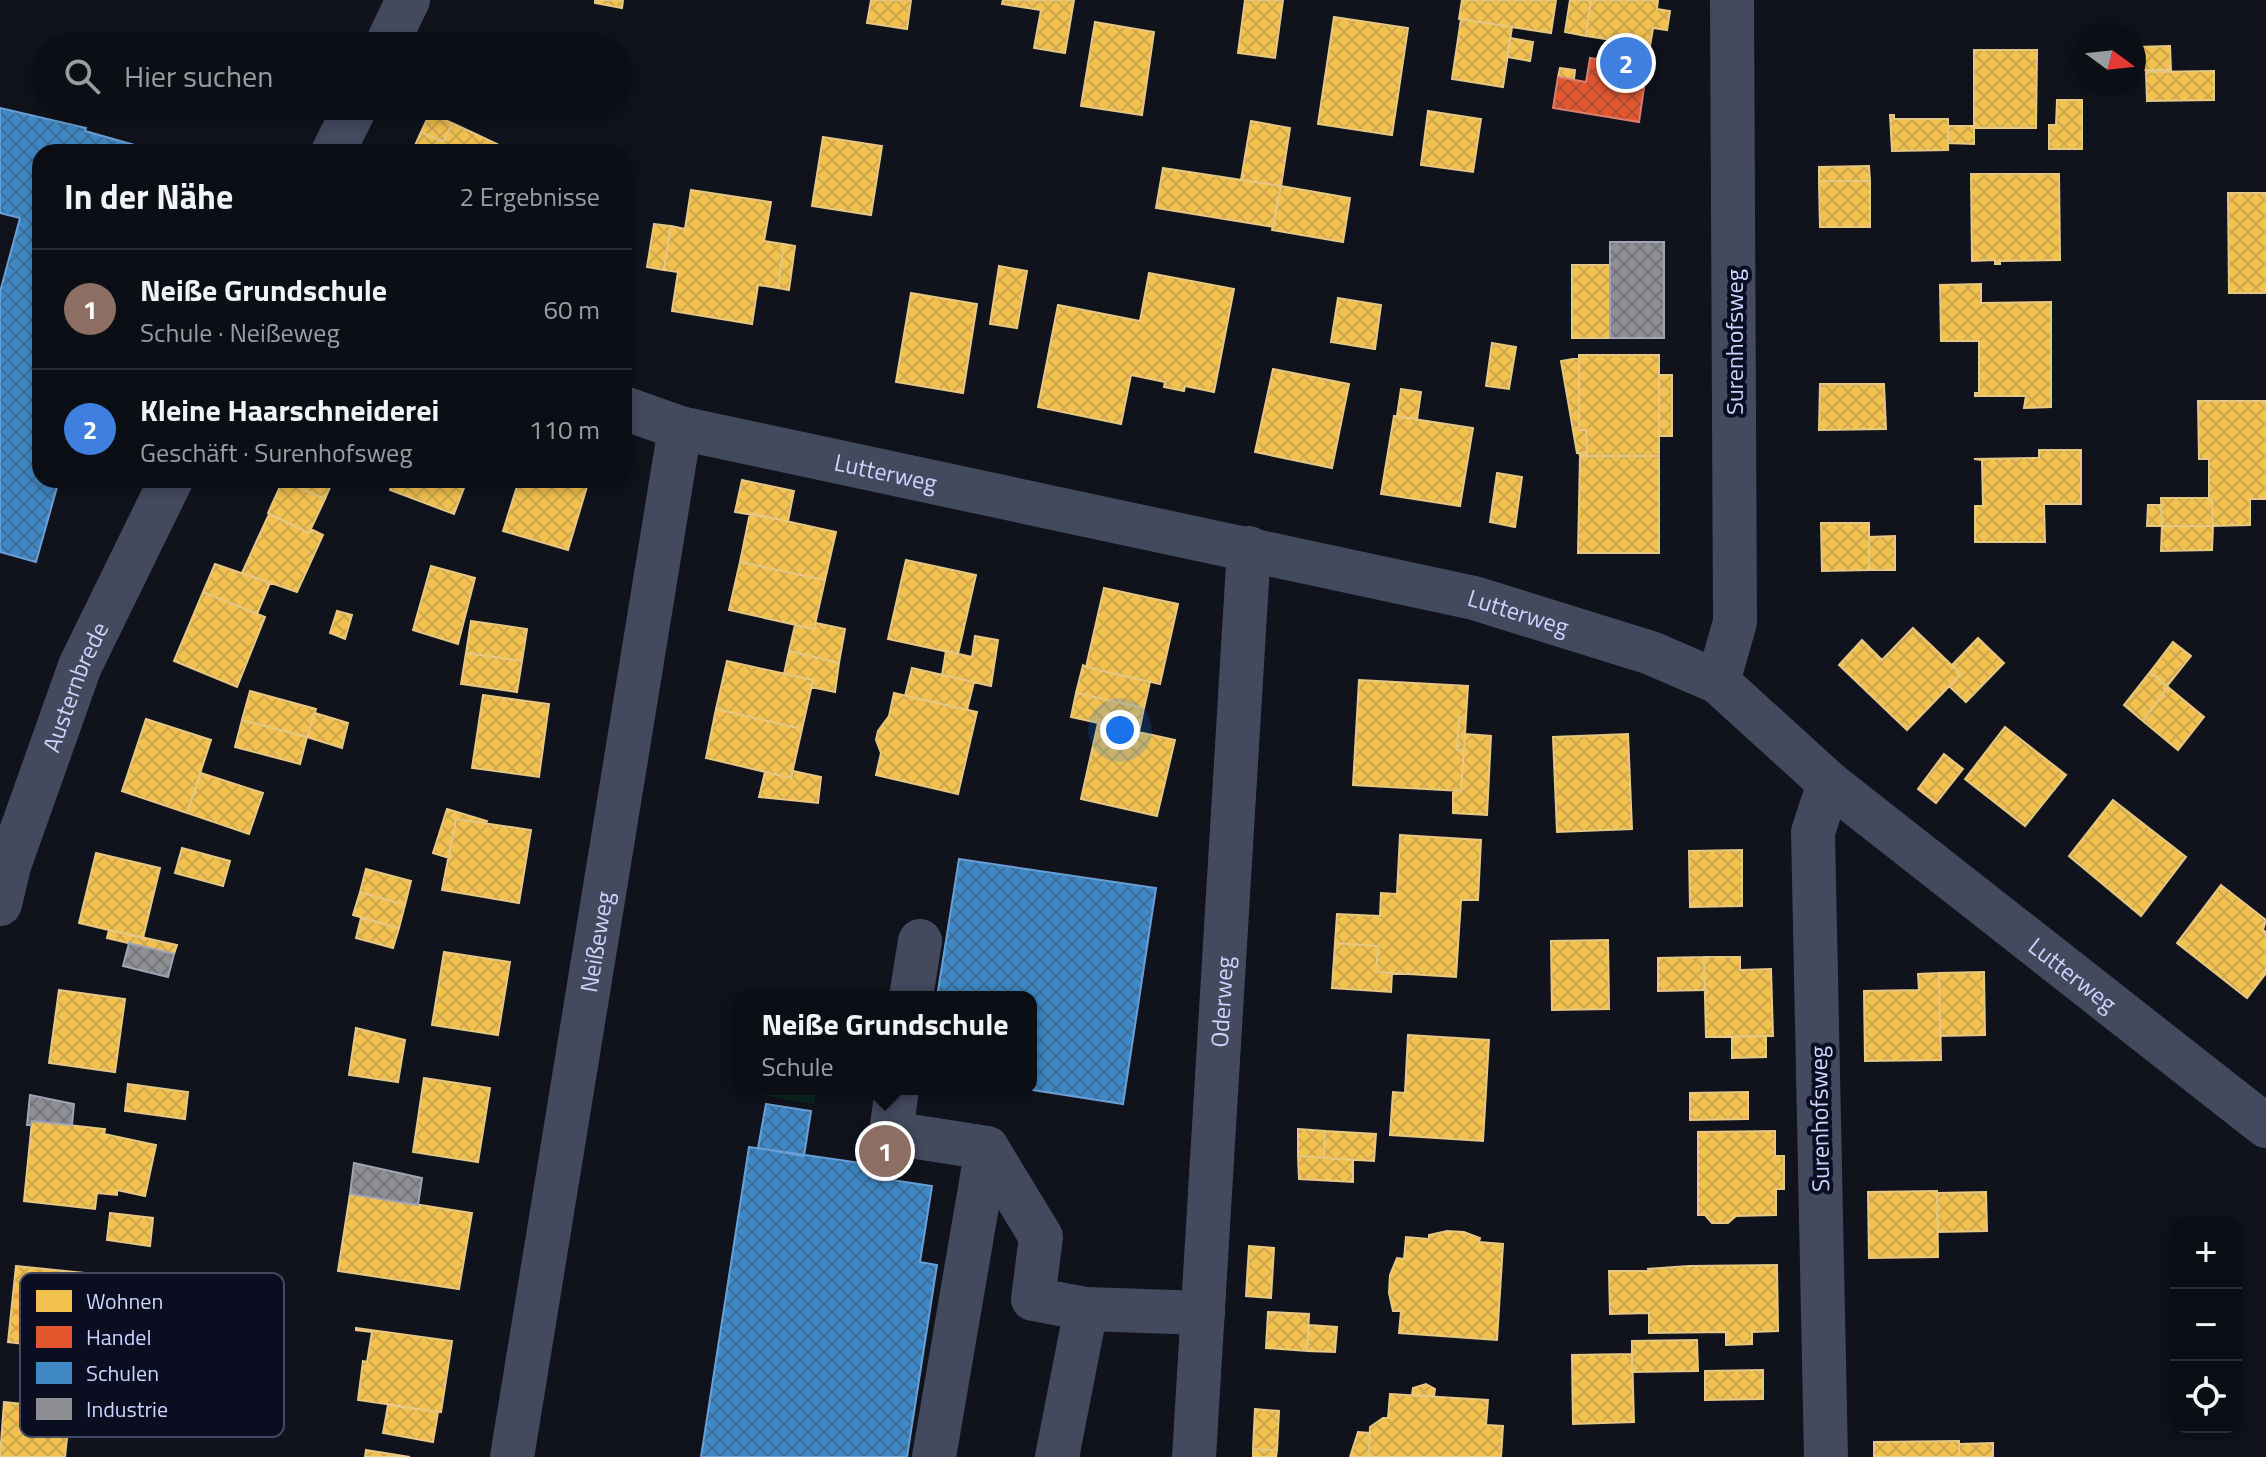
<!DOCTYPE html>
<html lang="de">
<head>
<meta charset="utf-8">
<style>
	body { margin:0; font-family:"Titillium Web",sans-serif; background:#1a1c22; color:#f1f3f6 }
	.controls { position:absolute; right:24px; bottom:24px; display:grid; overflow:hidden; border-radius:16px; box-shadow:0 4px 12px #0003 }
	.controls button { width:72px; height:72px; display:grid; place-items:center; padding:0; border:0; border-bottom:2px solid #2c2e34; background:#0c0e15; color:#f1f3f6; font:40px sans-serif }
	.compass { position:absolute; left:2074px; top:24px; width:72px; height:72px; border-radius:50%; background:#0c0e15; box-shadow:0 4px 12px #0003; rotate:105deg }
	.you { position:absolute; left:1120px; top:730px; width:28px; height:28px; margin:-20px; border:6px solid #fff; border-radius:50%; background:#1a73e8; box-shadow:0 0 0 12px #1a73e833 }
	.badge { display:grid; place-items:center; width:52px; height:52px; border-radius:50%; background:#8a91b0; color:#fff; font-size:26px; font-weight:700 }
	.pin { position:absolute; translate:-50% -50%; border:4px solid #fff; box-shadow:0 2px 8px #0006 }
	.popup { position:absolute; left:733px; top:991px; width:304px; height:104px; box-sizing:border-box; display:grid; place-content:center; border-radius:16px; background:#0c0e15; filter:drop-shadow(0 2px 6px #0005); font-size:26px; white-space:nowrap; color:#9a9ca0 }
	.popup b { font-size:30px; color:#f1f3f6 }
	.popup::after { content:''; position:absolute; left:50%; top:100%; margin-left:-16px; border:16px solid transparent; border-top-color:#0c0e15 }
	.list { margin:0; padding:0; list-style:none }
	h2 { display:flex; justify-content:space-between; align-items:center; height:104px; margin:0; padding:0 32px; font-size:34px }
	h2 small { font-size:26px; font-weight:400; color:#9a9ca0 }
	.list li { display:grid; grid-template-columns:52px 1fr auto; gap:24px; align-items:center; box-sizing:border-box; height:120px; padding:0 32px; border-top:2px solid #2c2e34 }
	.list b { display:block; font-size:30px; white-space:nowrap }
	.list p { margin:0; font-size:26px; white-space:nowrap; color:#9a9ca0 }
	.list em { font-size:26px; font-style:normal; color:#9a9ca0 }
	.icon { flex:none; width:44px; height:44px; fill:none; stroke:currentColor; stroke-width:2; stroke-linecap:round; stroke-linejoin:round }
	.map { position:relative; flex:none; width:2266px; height:1457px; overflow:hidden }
	.search { position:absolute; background:#0c0e15; box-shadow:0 4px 12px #0003; left:32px; top:32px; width:600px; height:88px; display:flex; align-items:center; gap:20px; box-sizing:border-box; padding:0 28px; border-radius:44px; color:#9a9ca0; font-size:30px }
	.panel { position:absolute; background:#0c0e15; box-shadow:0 4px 12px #0003; left:32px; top:144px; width:600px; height:344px; border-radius:24px }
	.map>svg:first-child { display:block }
	.garden { fill:#0d2820 }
	.homes { fill:url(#homes-cross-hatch); stroke:#e6c783; stroke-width:2 }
	.shops { fill:url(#shops-cross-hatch); stroke:#dc7d6d; stroke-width:2 }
	.schools { fill:url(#schools-cross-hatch); stroke:#699fd6; stroke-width:2 }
	.industry { fill:url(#industry-cross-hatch); stroke:#a0a3b3; stroke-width:2 }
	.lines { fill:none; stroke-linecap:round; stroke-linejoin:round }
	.street { stroke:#434a5e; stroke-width:44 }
	.labels { text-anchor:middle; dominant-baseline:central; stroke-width:8; stroke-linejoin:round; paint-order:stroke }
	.street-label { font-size:24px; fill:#cbd5ff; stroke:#0b0e21 }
	.key { fill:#0b0e21; stroke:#454a64; stroke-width:2 }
	.key-label { font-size:22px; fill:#cbd5ff }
</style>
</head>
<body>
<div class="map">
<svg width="2266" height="1457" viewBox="0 0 2266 1457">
	<defs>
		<pattern id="homes-cross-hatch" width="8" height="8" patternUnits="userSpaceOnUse" patternTransform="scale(2)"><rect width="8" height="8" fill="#f2c14e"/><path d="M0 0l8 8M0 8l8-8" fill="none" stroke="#cea74e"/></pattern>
		<pattern id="shops-cross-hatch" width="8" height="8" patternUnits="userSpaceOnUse" patternTransform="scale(2)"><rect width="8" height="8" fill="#e4572e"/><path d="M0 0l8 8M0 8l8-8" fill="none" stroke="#b25037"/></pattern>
		<pattern id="schools-cross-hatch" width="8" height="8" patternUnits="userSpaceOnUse" patternTransform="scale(2)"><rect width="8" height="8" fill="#3f88c5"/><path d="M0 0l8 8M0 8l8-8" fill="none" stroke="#3e6f9b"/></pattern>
		<pattern id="industry-cross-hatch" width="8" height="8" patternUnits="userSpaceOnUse" patternTransform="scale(2)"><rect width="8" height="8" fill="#8d8d92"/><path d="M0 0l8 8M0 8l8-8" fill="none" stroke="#75767d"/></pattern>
	</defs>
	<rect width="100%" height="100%" fill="#10121c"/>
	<!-- garden -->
	<path class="garden" d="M762 1089H817L814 1104 761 1095Z"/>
	<!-- homes -->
	<path class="homes" d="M595 0H623L622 8 595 3Z
		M871 0H911L907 29 867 23Z
		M1003 0H1074L1065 53 1034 48 1041 10 1002 4Z
		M1245 0H1283L1275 58 1238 53Z
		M1462 0H1556L1551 33 1459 19Z
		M1570 0H1591L1586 36 1565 32Z
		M1591 0H1658L1657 9 1670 11 1667 30 1653 28 1650 46 1586 36Z
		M1334 17 1408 28 1392 135 1318 124Z
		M1461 19 1512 27 1503 87 1452 79Z
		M1095 22 1154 32 1142 115 1081 106Z
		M1510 38 1533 42 1530 61 1507 57Z
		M2170 46 2171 70H2134V47Z
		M1974 50H2037L2036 128H1974Z
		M1560 68 1575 70 1574 79 1558 77Z
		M2214 71V100L2147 101 2146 72Z
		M2057 100H2082V149H2049V125H2056Z
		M1428 111 1481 119 1473 172 1421 165Z
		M430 113 452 123 444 142 421 132Z
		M1890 115H1894V119H1948V150L1892 151Z
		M1251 121 1290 128 1281 186 1241 180Z
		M452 123 514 152H412L421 132 444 142Z
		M1948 126H1974V144L1948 143Z
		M823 137 882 146 871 215 812 206Z
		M1869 166 1870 181H1819V167Z
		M1163 168 1281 186 1273 227 1156 208Z
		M1971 174H2059L2060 260 2000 261V264H1995V260L1972 261Z
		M1819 181H1870V227H1820Z
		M1281 186 1350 198 1343 242 1272 230Z
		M691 190 771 202 764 241 784 244 778 288 758 285 752 324 672 311 678 272 664 270 671 226 685 229Z
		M2228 193H2266V293H2229Z
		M654 224 671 226 664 270 647 267Z
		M784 244 795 246 789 290 778 288Z
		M1572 265H1610V338H1572Z
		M999 266 1027 271 1017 328 990 324Z
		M1149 273 1234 289 1214 392 1185 386 1184 391 1164 387 1165 382 1131 375 1121 424 1038 407 1058 305 1140 321Z
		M1981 284V303L2051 302V407L2024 408 2026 396H1975V393H1979V341H1941L1940 285Z
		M911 293 977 304 963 393 896 382Z
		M1338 298 1381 305 1375 349 1331 342Z
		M1492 343 1516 347 1509 389 1486 386Z
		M1579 355H1659V456H1580L1579 453H1587L1586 430H1579Z
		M1579 358V430H1586L1587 453H1577L1561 361Z
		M1273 369 1349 384 1332 468 1255 452Z
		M1659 375H1672V436H1659Z
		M1820 384H1884L1886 429 1819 430Z
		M1401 389 1421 392 1417 419 1397 416Z
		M2198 401H2266V499H2250V525L2213 526 2212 500 2209 499V459H2199Z
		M1394 416 1473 428 1460 506 1381 494Z
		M2039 450H2081V504H2044L2045 542H1975V506H1983L1982 460 1974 459 2039 458Z
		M1580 456H1659V553H1578Z
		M1497 473 1522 477 1515 527 1490 522Z
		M283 480H333L325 499Z
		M283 480 325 499 309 533 268 513Z
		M394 480H467L454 514 390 490Z
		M519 480H589L568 550 503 531Z
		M742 480 794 491 788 521 735 512Z
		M2161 498H2209L2212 500 2213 526H2162Z
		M2148 505H2161L2162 526H2147Z
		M750 513 836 532 825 580 740 562Z
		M269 514 309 533 311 529 323 535 297 592 242 573Z
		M1821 523H1869V570L1822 571Z
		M2162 526H2213L2212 550 2161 551Z
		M1895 536V570H1869V537Z
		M906 560 976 575 958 654 888 639Z
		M740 562 825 580 814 629 729 610Z
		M215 564 270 583 257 614 203 592Z
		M431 566 475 578 458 644 413 630Z
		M1104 588 1178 604 1160 684 1086 667Z
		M203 592 265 617 237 687 174 661Z
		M337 611 352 615 345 639 330 633Z
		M471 621 527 629 522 661 466 653Z
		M816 623 845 629 839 663 789 651 795 625 814 629Z
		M1913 628 1961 674 1907 730 1839 665 1862 640 1882 660Z
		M975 636 998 640 991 686 942 675 946 651 972 657Z
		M1978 638 2004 663 1966 702 1949 686 1961 674 1952 665Z
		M2173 642 2191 656 2167 686 2150 672Z
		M789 651 839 663 835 692 811 687 813 680 784 674Z
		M466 653 522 661 517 692 461 684Z
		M727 661 813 680 802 729 716 709Z
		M1083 665 1086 667 1150 682 1144 708 1076 693Z
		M912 668 974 682 967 710 905 696Z
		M2150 672 2168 687 2143 721 2124 705Z
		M1359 680 1468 686 1466 717H1459L1457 750 1464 751 1461 791 1353 785Z
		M2168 687 2204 717 2178 750 2143 721Z
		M250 691 316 709 307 737 242 720Z
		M894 693 977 712 958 794 876 775 881 753 876 740 878 731 889 716Z
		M1076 693 1144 708 1139 732 1071 717Z
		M483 695 549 704 539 777 472 768Z
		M716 709 802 729 791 778 706 758Z
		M315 713 348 723 342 748 307 737Z
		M1459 717H1466L1464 751 1457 750Z
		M146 719 211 740 187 813 122 791Z
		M242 720 307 737 300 764 235 747Z
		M1098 723 1175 740 1157 816 1081 799Z
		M2005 727 2066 775 2025 826 1965 779Z
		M1465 734 1491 736 1487 815 1453 813V791H1461Z
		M1628 734 1632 829 1557 832 1553 737Z
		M1944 754 1963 769 1936 803 1918 789Z
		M793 771 821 777 818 803 759 797 765 772 791 778Z
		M201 773 263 793 249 834 187 813Z
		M2113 800 2186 857 2141 916 2069 856Z
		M447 809 487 821 486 823 456 819 449 858 433 853Z
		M456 819 531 830 519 903 442 890Z
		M1400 835 1481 840 1478 900H1461L1456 977 1376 972 1378 946 1335 943 1337 914 1380 916 1381 893 1397 894Z
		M182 848 230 861 223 886 175 873Z
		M1742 850V906L1690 907 1689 851Z
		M96 853 160 868 143 938 79 923Z
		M366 869 411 881 405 905 360 892Z
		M2221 885 2266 920 2263 930 2266 932V973L2247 998 2177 943Z
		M360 892 405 905 399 928 353 915Z
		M361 918 399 928 393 948 356 938Z
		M109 930 177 945 174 954 107 938Z
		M1608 940 1609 1009 1552 1010 1551 941Z
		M1335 943 1378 946 1376 972 1392 973 1391 992 1332 988Z
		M444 952 510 962 498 1035 432 1025Z
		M1704 957H1740V970L1771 969 1773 1036 1706 1037Z
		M1704 957 1705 990 1658 991V958Z
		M1984 972 1985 1035 1940 1036 1939 973Z
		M1939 973 1941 1060 1865 1061 1864 991 1919 990 1918 974Z
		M59 990 125 999 115 1072 49 1063Z
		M356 1028 405 1040 398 1082 349 1075Z
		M1408 1035 1489 1040 1483 1141 1390 1135 1393 1092 1405 1093Z
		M1766 1036V1057L1732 1058V1037Z
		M424 1078 490 1088 478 1162 413 1152Z
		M128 1084 188 1092 185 1119 125 1111Z
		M1748 1092V1119L1690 1120V1093Z
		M32 1121 105 1129 104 1134 156 1145 145 1196 117 1190V1195L97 1193 95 1209 24 1201Z
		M1298 1129 1325 1131 1324 1158 1298 1156Z
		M1325 1131 1376 1134 1374 1161 1324 1158Z
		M1775 1131V1156H1784V1189H1776V1215L1736 1216 1728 1223H1712L1705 1215H1698V1132Z
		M1298 1156 1353 1160V1182L1299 1179Z
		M1937 1191 1938 1257 1869 1258 1868 1192Z
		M1986 1192 1987 1231 1938 1232 1937 1193Z
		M350 1194 472 1213 459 1289 338 1271Z
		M110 1213 153 1218 150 1246 107 1240Z
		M1447 1231 1464 1232 1480 1238 1479 1242 1503 1244 1497 1340 1399 1333 1401 1311H1393L1389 1293 1390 1275 1397 1258 1404 1259 1406 1237 1429 1239V1235Z
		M1249 1246 1274 1248 1271 1298 1246 1296Z
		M1777 1265 1778 1331 1752 1332V1344L1726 1345V1332L1649 1333V1313L1610 1314 1609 1271H1649L1648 1269 1689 1266Z
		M16 1266 134 1278 128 1328 81 1323 78 1350 8 1342Z
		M243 1297 278 1303 273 1328 238 1321Z
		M1268 1312 1309 1314 1307 1351 1266 1348Z
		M1309 1325 1337 1327 1335 1352 1307 1351Z
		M356 1328 452 1341 441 1412 358 1400 363 1361 367 1362 372 1332 356 1330Z
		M1697 1340 1698 1371 1632 1372V1341Z
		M1632 1354 1634 1422 1573 1424 1572 1355Z
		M1763 1370V1399L1705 1400V1371Z
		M1426 1384 1435 1389 1434 1396 1412 1395 1413 1388Z
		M1390 1394 1488 1400 1486 1425 1503 1426 1501 1457H1369L1370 1427 1383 1418H1388Z
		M4 1402 70 1409 65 1457H0Z
		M388 1405 438 1412 433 1442 383 1433Z
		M1255 1409 1279 1411 1277 1450 1253 1449Z
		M1358 1432 1370 1433 1369 1457H1350Z
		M1959 1441V1457H1874V1442Z
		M1993 1443V1457H1959V1444Z
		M1253 1449 1277 1450 1276 1457H1253Z
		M366 1450 410 1457H365Z"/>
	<!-- shops -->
	<path class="shops" d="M1611 40 1650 46 1639 122 1553 108 1558 77 1586 82 1590 58 1608 61Z"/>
	<!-- schools -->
	<path class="schools" d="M0 108 86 128 85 131 145 148V145H149L147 152H40V480H59L36 562 0 552V292L20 218 0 213Z
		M959 859 1156 888 1123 1104 1026 1089H1031V997H937Z
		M766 1104 811 1111 804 1156 758 1148Z
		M749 1147 882 1166 879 1178 932 1186 920 1262 937 1265 907 1457H701Z"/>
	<!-- industry -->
	<path class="industry" d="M1610 242H1664V338H1610Z
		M129 943 174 954 168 977 123 966Z
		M30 1095 74 1104 72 1125 32 1121 31 1125H27Z
		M354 1163 422 1178 418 1205 350 1194Z
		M93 1349 136 1354 132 1383 90 1378Z"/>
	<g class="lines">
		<!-- street -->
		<g class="street">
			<path d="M386 46 408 0"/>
			<path d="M333 152 356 106"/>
			<path id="s1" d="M624 408 680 428 1474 598 1651 653 1718 682 1829 783 2266 1126"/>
			<path d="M1718 682 1735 622 1732 0"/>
			<path id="s2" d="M0 904 9 866 80 666 171 480"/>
			<path d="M911 997 920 941"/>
			<path d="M897 1089 891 1133 987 1148 1041 1237 1033 1299 1086 1309"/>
			<path id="s3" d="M512 1457 680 428"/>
			<path d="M934 1457 987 1148"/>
			<path d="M1057 1457 1086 1309 1203 1313"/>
			<path id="s4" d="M1194 1457 1249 548"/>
			<path d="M1826 1457 1813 832 1829 783"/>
		</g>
	</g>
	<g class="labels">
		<!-- street labels -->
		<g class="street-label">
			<text transform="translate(1734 342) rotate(-90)">Surenhofsweg</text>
			<text stroke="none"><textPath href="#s1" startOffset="270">Lutterweg</textPath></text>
			<text stroke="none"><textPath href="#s1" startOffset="918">Lutterweg</textPath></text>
			<text stroke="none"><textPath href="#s2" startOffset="230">Austernbrede</textPath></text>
			<text stroke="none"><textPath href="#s3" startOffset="522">Neißeweg</textPath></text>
			<text stroke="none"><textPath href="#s1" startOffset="1590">Lutterweg</textPath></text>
			<text stroke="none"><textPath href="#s4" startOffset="456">Oderweg</textPath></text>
			<text transform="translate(1819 1119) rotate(-91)">Surenhofsweg</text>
		</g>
	</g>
	<!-- legend -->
	<rect x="20" y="1273" width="264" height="164" rx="12" class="key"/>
	<rect x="36" y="1290" width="36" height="22" fill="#f2c14e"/>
	<rect x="36" y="1326" width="36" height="22" fill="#e4572e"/>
	<rect x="36" y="1362" width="36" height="22" fill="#3f88c5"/>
	<rect x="36" y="1398" width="36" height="22" fill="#8d8d92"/>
	<g class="key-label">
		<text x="86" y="1309">Wohnen</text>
		<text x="86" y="1345">Handel</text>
		<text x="86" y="1381">Schulen</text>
		<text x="86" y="1417">Industrie</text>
	</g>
</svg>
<div class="controls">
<button>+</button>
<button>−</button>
<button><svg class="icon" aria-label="locate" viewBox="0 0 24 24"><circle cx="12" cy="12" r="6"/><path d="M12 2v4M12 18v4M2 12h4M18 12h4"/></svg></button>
</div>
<svg class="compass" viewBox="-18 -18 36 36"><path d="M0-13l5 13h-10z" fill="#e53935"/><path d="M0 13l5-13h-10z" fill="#9a9ca0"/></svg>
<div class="you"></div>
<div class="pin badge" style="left:885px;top:1151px;background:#8d6e63">1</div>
<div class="popup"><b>Neiße Grundschule</b>Schule</div>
<div class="pin badge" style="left:1626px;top:63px;background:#3f7fe0">2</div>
<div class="search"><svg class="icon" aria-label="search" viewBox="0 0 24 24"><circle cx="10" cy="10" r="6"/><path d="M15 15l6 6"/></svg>Hier suchen</div>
<section class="panel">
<h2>In der Nähe<small>2 Ergebnisse</small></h2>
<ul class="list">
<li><span class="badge" style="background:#8d6e63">1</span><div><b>Neiße Grundschule</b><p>Schule · Neißeweg</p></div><em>60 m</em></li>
<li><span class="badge" style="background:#3f7fe0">2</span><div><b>Kleine Haarschneiderei</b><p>Geschäft · Surenhofsweg</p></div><em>110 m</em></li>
</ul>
</section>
</div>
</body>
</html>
